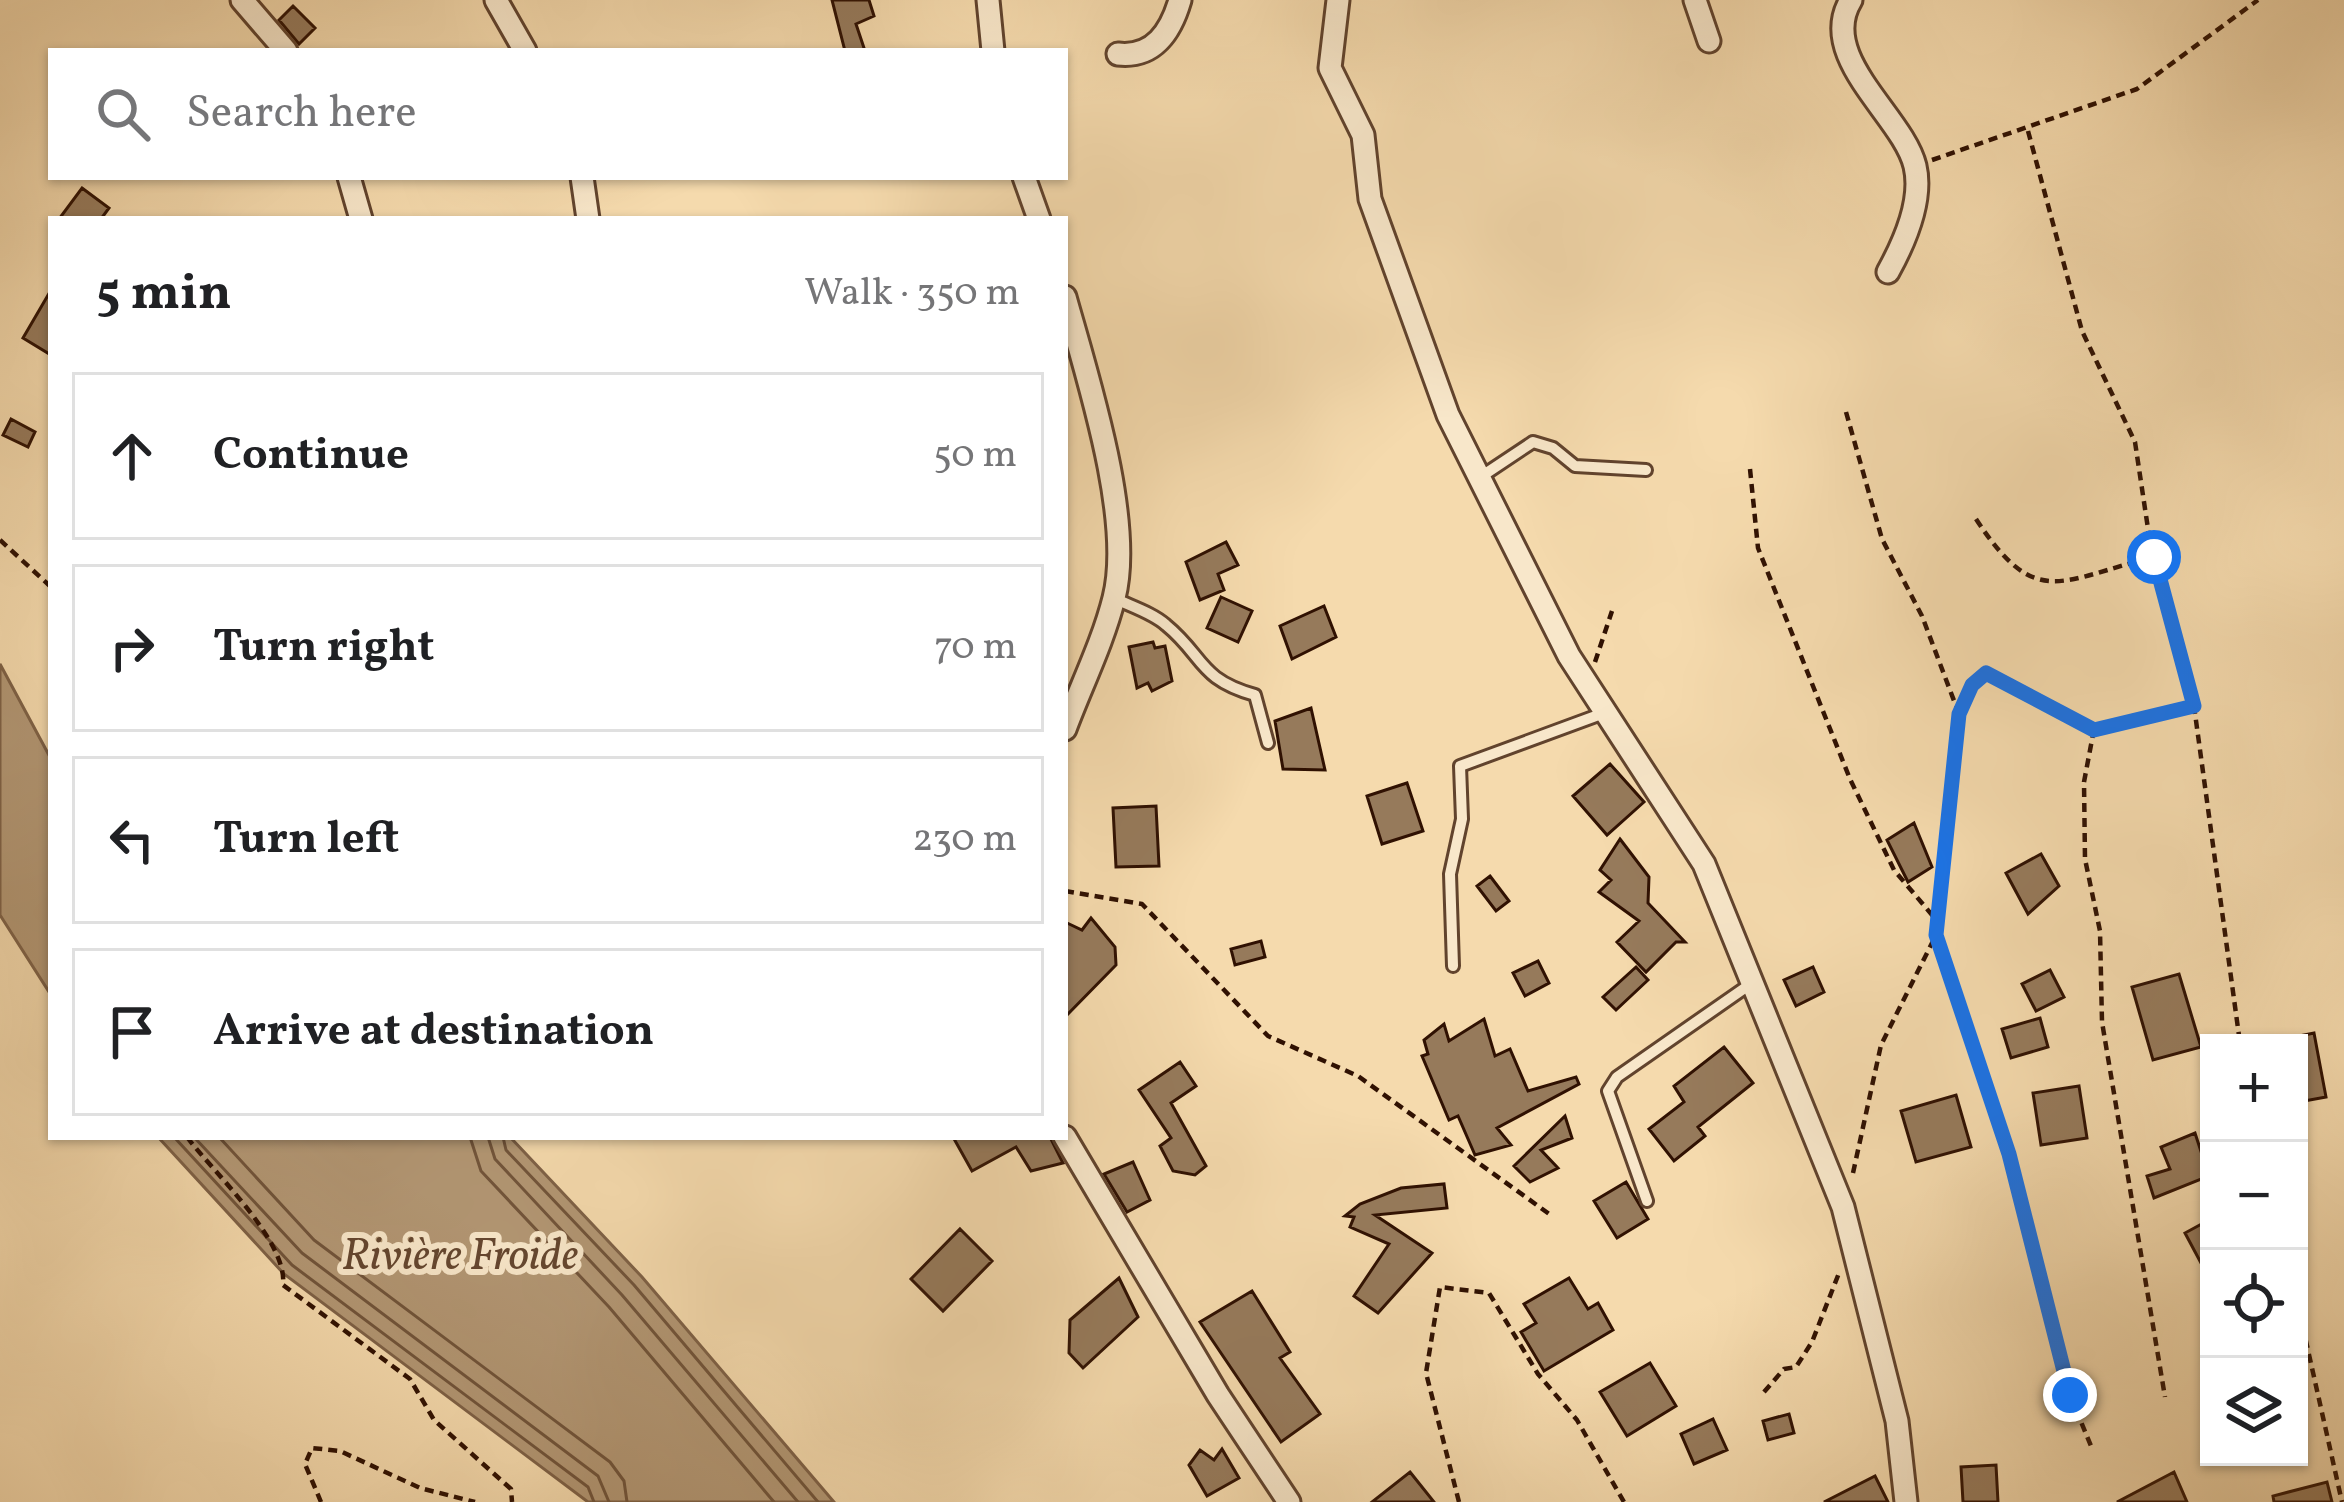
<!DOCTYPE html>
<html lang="en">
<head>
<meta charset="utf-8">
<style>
	body { margin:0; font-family:Vollkorn,serif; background:#f2f2f2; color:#202124 }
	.controls { position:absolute; right:36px; bottom:36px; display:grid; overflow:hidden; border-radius:0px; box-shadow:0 3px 9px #0004 }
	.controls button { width:108px; height:108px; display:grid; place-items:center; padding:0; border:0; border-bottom:3px solid #e0e0e0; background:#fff; color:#202124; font:60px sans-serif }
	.stop { position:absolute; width:36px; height:36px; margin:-27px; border:9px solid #1a73e8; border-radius:50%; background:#fff }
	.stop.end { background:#1a73e8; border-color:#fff; box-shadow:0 3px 12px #0008 }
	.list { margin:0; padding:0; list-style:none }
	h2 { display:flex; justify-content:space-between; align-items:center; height:156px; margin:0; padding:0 48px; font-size:51px }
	h2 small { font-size:39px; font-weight:400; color:#757577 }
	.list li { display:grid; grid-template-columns:78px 1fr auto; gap:36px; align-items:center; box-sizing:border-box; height:168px; margin:0 24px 24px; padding:0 24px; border:3px solid #e0e0e0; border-radius:0px }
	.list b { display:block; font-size:45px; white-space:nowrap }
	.list em { font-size:39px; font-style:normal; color:#757577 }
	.icon { flex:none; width:66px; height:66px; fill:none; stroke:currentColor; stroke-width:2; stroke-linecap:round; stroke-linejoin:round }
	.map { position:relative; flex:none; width:2344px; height:1502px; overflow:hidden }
	.search { position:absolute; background:#fff; box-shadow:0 3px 9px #0004; left:48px; top:48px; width:1020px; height:132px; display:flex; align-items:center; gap:30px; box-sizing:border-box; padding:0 42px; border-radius:0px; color:#757577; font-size:45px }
	.panel { position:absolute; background:#fff; box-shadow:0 3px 9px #0004; left:48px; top:216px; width:1020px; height:924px; border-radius:0px }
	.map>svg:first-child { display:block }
	.water { fill:#b29673; stroke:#7e6146; stroke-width:3 }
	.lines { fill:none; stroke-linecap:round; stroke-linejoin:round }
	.shore { stroke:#71543a; stroke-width:3 }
	.building { fill:#967a5b; stroke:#301102; stroke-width:3 }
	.service-casing { stroke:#61432d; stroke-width:16 }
	.minor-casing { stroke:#61432d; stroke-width:27 }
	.path { stroke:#301102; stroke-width:4.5; stroke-dasharray:9 6; stroke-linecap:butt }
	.service { stroke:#f8e7ca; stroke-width:10 }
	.minor { stroke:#f8e7ca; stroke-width:21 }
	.route { stroke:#1a73e8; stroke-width:15 }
	.labels { text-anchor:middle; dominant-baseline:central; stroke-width:12; stroke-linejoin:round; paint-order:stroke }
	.water-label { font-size:45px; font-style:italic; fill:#64462f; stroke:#f8e7ca }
</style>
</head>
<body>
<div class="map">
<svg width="2344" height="1502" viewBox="0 0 2344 1502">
	<rect width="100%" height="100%" fill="#f5daad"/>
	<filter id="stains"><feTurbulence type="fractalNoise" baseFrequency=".00167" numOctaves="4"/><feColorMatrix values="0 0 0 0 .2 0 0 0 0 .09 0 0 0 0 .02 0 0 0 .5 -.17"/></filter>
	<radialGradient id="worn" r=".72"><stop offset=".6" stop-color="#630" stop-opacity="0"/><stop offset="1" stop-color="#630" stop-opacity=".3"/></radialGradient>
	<!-- water -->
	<path class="water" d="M0 664 51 759V995L0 915Z
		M158 1137H510L642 1277 834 1502H588L284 1274Z"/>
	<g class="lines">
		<!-- shore -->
		<path class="shore" d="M174 1137 292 1265 588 1487 594 1502
			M194 1137 302 1253 598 1476 609 1502
			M219 1137 314 1240 610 1462 624 1481 627 1502
			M470 1137 481 1171 609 1307 774 1502
			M488 1137 495 1159 622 1295 798 1502
			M503 1137 506 1150 634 1285 818 1502"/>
	</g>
	<!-- building -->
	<path class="building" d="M832 0H869L874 16 856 24 865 51H845Z
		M293 6 315 28 299 44 279 20Z
		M82 188 109 208 101 219H59Z
		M51 290V355L23 338Z
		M11 419 35 432 28 447 3 435Z
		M1226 542 1238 565 1218 574 1224 590 1200 600 1186 562Z
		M1221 597 1252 611 1238 642 1207 628Z
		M1324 606 1336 637 1292 659 1280 626Z
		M1153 642 1155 648 1165 646 1172 681 1152 691 1148 683 1137 688 1129 647Z
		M1311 708 1325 770 1283 769 1275 721Z
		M1610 764 1644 802 1607 835 1573 796Z
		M1407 783 1423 831 1382 844 1367 796Z
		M1156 806 1159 866 1116 867 1113 808Z
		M1914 823 1932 867 1908 882 1887 840Z
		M1620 839 1649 877 1648 903 1685 942H1676L1646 972 1617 942 1639 921 1599 892 1611 880 1600 870Z
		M2041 854 2059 886 2028 914 2006 873Z
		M1490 876 1509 901 1496 911 1477 886Z
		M1091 918 1115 947 1116 965 1065 1017V922L1082 930Z
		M1261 941 1265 957 1235 965 1231 949Z
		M1538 961 1549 983 1525 996 1513 973Z
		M1636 967 1648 980 1616 1010 1603 997Z
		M1813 967 1824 992 1796 1006 1784 980Z
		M2050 970 2064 997 2036 1011 2022 984Z
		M2179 974 2201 1047 2153 1060 2132 987Z
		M2040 1018 2048 1047 2011 1058 2002 1029Z
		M1484 1019 1495 1056 1510 1049 1528 1091 1576 1077 1579 1084 1497 1128 1511 1145 1475 1155 1458 1116 1449 1120 1422 1056 1428 1054 1424 1040 1444 1024 1449 1041Z
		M2314 1033 2326 1097 2299 1102V1036Z
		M1724 1047 1753 1083 1698 1127 1705 1136 1674 1161 1649 1129 1684 1102 1674 1086Z
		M1180 1062 1196 1086 1171 1103 1206 1166 1195 1175 1173 1171 1160 1146 1171 1138 1139 1090Z
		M2079 1086 2087 1138 2041 1145 2033 1093Z
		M1956 1095 1971 1147 1916 1162 1901 1111Z
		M1565 1116 1572 1138 1541 1150 1558 1168 1530 1182 1514 1166Z
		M2195 1133 2209 1176 2154 1198 2147 1176 2170 1169 2161 1147Z
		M953 1137H1050L1063 1163 1031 1171 1016 1147 972 1171Z
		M1133 1162 1150 1200 1127 1212 1104 1174Z
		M1626 1182 1648 1219 1617 1238 1594 1201Z
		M1444 1184 1447 1208 1375 1215 1432 1253 1378 1313 1354 1296 1389 1244 1350 1227 1354 1217 1345 1216 1360 1204 1401 1188Z
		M2209 1220V1278L2185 1233Z
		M960 1229 992 1261 943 1311 911 1279Z
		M1119 1278 1138 1317 1083 1368 1069 1353 1070 1320Z
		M1569 1278 1588 1309 1598 1303 1613 1330 1544 1371 1521 1332 1536 1323 1524 1304Z
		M1252 1291 1290 1352 1280 1358 1320 1414 1281 1442 1200 1322Z
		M1650 1363 1676 1406 1627 1436 1600 1392Z
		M1789 1414 1794 1433 1768 1440 1763 1421Z
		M1713 1419 1727 1450 1694 1464 1681 1434Z
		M1222 1449 1239 1478 1207 1496 1189 1465 1200 1450 1214 1460Z
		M1996 1465 1998 1502H1963L1961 1467Z
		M1410 1472 1434 1502H1372Z
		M2174 1472 2187 1502H2117Z
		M1875 1476 1888 1502H1824Z
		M2327 1482 2332 1502H2274L2273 1496Z"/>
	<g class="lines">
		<!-- service casing -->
		<g class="service-casing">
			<path id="service" d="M1482 476 1533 442 1553 448 1575 466 1646 470
				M1114 598C1130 606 1153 613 1166 625 1204 656 1198 679 1255 695L1268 743
				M1453 966 1450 874 1462 819 1460 766 1604 713
				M1647 1201 1608 1091 1617 1077 1752 983"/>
		</g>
		<!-- minor casing -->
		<g class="minor-casing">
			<path id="minor" d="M242 0 286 51
				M496 0 525 51
				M988 0 993 51
				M1338 0 1330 68 1363 135 1370 199 1448 415 1569 656 1704 864 1843 1207 1897 1421 1906 1502
				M1695 0 1709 41
				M1851 0C1816 57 1903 116 1915 166 1923 200 1904 243 1888 272
				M1118 54C1154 58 1171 31 1180 0
				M349 177 361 219
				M582 177 588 219
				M1024 177 1039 219
				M1065 297C1087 376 1134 520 1114 598 1103 642 1081 686 1065 729
				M1065 1137 1218 1395 1289 1502"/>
		</g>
		<!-- path -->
		<path class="path" d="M2028 131 2082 331 2135 442 2150 542 2194 706 2240 1043
			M1932 160 2137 89 2258 0
			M1846 412 1882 539 1922 616 1959 714
			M1750 469 1758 548 1850 779 1894 870 1938 922
			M1976 519C2036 611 2060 580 2154 557
			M0 540 51 587
			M1595 662 1612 611
			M2094 729 2084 782 2085 859 2100 931 2102 1022 2165 1397
			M1065 891 1142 904 1268 1036 1358 1076 1552 1216
			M1936 935 2009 1154 2070 1395 2091 1446
			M187 1137C213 1172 288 1241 283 1285L410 1379 434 1420 511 1489 512 1502
			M1853 1173 1881 1045 1936 935 1959 714 1973 685 1986 673 2094 729 2192 707
			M2299 1310 2342 1502
			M1764 1392 1784 1369 1796 1367 1812 1342 1839 1273
			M321 1502 305 1464 312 1448 340 1451 420 1488 475 1502
			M1459 1502 1426 1373 1440 1287 1489 1293 1538 1374 1577 1420 1624 1502"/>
		<!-- service -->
		<use href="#service" class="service"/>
		<!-- minor -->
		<use href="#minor" class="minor"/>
	</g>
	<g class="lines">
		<!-- route -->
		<path class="route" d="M2070 1395 2009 1154 1936 935 1959 714 1972 685 1986 673 2094 730 2194 706 2154 557"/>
	</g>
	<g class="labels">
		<!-- water labels -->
		<g class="water-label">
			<text x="460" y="1257">Rivière Froide</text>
		</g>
	</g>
	<rect width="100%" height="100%" filter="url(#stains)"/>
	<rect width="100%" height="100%" fill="url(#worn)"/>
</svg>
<div class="controls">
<button>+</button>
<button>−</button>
<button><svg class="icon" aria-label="locate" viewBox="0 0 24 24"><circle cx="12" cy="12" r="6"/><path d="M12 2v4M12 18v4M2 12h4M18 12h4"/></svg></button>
<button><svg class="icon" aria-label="layers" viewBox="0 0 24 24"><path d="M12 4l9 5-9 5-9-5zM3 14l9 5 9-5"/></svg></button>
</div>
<div class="stop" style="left:2154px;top:557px"></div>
<div class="stop end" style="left:2070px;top:1395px"></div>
<div class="search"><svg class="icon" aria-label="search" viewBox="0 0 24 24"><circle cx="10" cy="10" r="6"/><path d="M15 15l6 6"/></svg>Search here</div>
<section class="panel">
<h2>5 min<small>Walk · 350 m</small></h2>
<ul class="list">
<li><svg class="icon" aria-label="ahead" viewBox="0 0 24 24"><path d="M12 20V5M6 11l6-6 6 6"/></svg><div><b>Continue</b></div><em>50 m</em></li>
<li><svg class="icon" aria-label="right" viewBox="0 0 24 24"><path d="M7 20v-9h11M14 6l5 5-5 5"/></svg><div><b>Turn right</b></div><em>70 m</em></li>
<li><svg class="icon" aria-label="left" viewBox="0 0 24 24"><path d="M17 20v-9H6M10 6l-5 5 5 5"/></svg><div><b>Turn left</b></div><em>230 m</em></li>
<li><svg class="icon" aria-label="arrive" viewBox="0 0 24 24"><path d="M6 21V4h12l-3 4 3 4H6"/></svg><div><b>Arrive at destination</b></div></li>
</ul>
</section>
</div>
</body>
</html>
